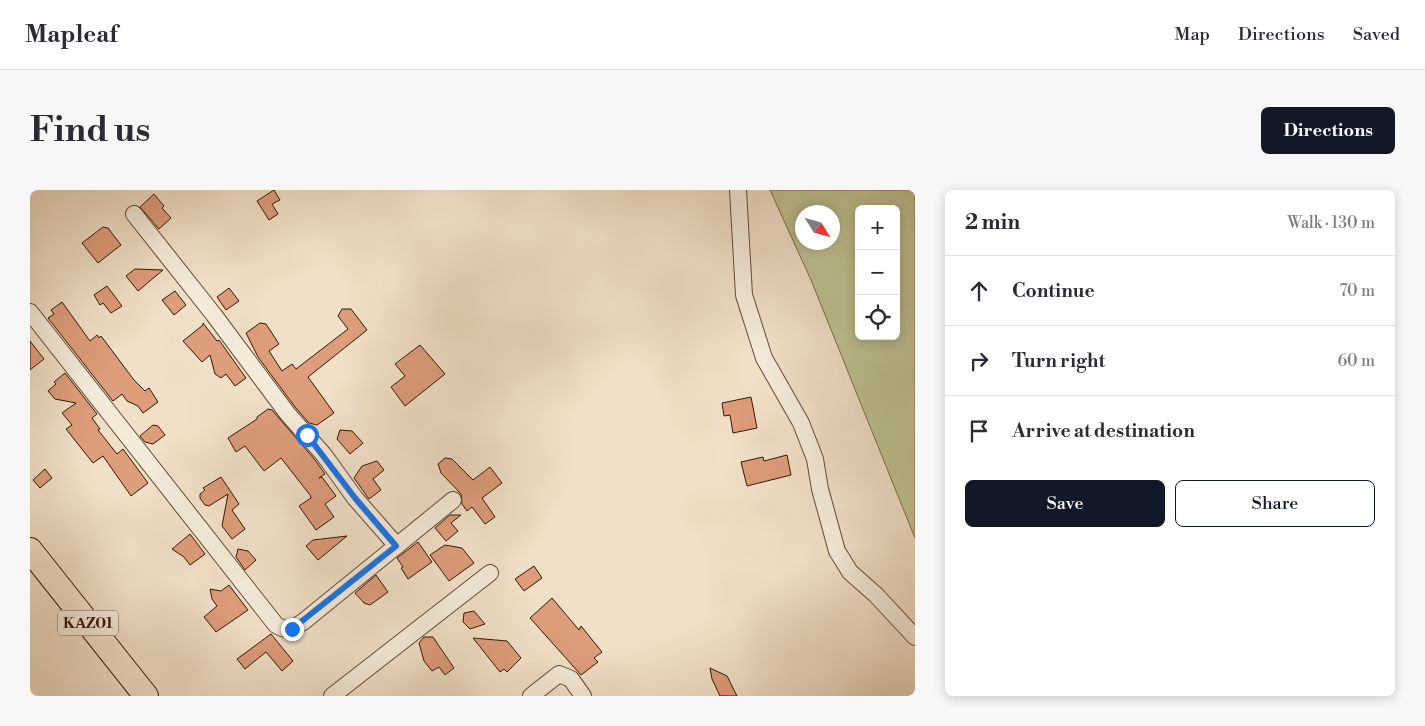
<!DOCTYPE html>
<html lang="en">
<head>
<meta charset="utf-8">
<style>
	body { margin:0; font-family:"Libre Bodoni",serif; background:#f7f7f7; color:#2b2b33 }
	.controls { position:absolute; right:15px; top:15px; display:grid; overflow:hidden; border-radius:8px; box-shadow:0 2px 12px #0003 }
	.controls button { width:45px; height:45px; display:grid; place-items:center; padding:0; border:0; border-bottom:1px solid #e1e1e2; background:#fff; color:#2b2b33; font:25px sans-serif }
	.compass { position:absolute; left:765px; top:15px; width:45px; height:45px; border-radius:50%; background:#fff; box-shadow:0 2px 12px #0003; rotate:127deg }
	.stop { position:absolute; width:15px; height:15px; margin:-11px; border:4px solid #1a73e8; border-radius:50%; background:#fff }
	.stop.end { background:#1a73e8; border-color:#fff; box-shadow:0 1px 5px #0008 }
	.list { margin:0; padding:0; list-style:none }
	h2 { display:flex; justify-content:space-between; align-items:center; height:65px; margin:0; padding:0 20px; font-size:21px }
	h2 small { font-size:16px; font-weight:400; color:#7c7c81 }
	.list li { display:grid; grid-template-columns:32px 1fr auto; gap:15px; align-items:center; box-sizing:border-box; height:70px; padding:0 20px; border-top:1px solid #e1e1e2 }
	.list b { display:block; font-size:19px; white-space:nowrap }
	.list em { font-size:16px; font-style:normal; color:#7c7c81 }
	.actions { display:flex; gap:10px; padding:15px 20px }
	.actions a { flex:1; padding:11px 0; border:1px solid #111827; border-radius:8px; text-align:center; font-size:18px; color:#111827 }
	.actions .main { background:#111827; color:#fff }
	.icon { flex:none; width:28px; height:28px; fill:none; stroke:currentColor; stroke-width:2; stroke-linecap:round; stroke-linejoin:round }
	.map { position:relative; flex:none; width:885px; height:506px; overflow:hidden; border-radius:8px }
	header { display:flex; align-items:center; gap:30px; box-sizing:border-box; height:70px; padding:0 25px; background:#fff; border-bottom:1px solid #e1e1e2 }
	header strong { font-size:24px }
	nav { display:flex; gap:28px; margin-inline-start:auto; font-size:18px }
	.intro { display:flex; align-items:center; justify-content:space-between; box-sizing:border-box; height:120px; padding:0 30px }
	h1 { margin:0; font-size:35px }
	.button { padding:12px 22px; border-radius:8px; background:#111827; color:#fff; font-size:18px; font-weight:700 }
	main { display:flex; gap:30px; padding:0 30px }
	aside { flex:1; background:#fff; border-radius:8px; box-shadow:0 2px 12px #0003 }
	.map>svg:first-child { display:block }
	.green { fill:#bec192; stroke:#7a6c49; fill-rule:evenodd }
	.building { fill:#dd9c7a; stroke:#351800 }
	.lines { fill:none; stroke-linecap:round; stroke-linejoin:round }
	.minor-casing { stroke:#644a32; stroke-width:18 }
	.highway-casing { stroke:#351800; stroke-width:26 }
	.minor { stroke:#f5ebdb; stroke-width:16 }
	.highway { stroke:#f0e0c7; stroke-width:24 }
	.route { stroke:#1a73e8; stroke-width:6 }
	.labels { text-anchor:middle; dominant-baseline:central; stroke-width:4; stroke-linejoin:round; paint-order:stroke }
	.shield { fill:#f5ebdb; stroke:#6f5742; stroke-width:1 }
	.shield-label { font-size:15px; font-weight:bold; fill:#351800 }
</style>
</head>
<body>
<header>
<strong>Mapleaf</strong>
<nav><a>Map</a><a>Directions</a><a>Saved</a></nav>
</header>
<div class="intro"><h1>Find us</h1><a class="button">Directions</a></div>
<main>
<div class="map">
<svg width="885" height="506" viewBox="0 0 885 506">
	<rect width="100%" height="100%" fill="#f0e0c7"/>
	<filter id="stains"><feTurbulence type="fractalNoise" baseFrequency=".004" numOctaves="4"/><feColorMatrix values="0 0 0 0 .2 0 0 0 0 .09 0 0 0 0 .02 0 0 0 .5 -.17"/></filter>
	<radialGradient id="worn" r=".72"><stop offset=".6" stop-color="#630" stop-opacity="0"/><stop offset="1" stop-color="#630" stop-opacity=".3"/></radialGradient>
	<!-- green -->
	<path class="green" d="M740 0H885V348L781 90ZM829 19H866V146H829ZM772 22H802V52H772Z"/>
	<!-- building -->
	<path class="building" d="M244 0 250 10 242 14 248 24 239 30 227 11Z
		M124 4 134 16 132 18 141 28 129 39 110 17Z
		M73 37 78 38 91 55 68 73 52 53Z
		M105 79 133 80 108 101 96 86Z
		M77 96 92 116 81 123 73 113 70 115 64 105Z
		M199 98 209 111 196 120 187 107Z
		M145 101 156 115 144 125 132 110Z
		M32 112 60 151 67 145 69 148 71 146 104 190 115 201 119 198 128 212 113 223 108 216 97 211 92 204 83 211 18 128 24 124 21 120Z
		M312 119H321L337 140 278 187 304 223 287 235 279 233 265 217 228 167 216 143 230 133 236 134 249 154 239 161 252 181 262 174 266 179 318 139 308 126Z
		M173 133 187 151 189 150 216 188 205 196 196 184 191 188 185 184 180 165 172 172 153 151 173 135Z
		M0 151 14 169 0 180Z
		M390 155 415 184 375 216 361 197 375 186 365 174Z
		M35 183 67 224 62 228 70 239 68 240 87 264 93 259 118 293 101 306 73 266 63 273 36 239 42 235 32 223 46 213 25 209 18 201 26 194 24 192Z
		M721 207 727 238 703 243 700 225 694 226 692 213Z
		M238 219 242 220 285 270 295 284 289 288 292 287 306 306 295 314 304 327 286 340 269 316 281 308 280 305 251 268 234 281 215 256 206 262 198 248 227 229V227Z
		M123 235 128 236 135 245 123 254 115 252 110 246Z
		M310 240 322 241 333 253 320 264 307 249Z
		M757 265 761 285 717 296 711 272 733 267 734 271Z
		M415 268 422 269 443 290 460 277 472 293 452 308 465 327 455 334 442 317 437 321 432 314 431 304 411 283 408 274Z
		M347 271 354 280 343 289 351 300 339 309 324 288 332 276Z
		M15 279 22 288 10 298 3 290Z
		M191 287 209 314 202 320 215 339 202 349 192 336 198 304 179 316 175 315 170 308V304L175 300 173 298Z
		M420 325H431L421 333 428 341 416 351 405 338Z
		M160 344 175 364 160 375 154 367 142 359Z
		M317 346 288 370 276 356 283 350Z
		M388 352 402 372 378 389 371 378 373 377 367 368Z
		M415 355 432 358 444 373 419 391 400 365Z
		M208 359 218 361 226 370 215 380 206 367Z
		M504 376 512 388 494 401 485 389Z
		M346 385 358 402 340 415 334 413 325 403Z
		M199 395 218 420 186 442 174 427 187 416 182 409 180 399 191 401Z
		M522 408 549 440 551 436 572 462 564 468 568 472 551 485 500 428Z
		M444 421 455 434 440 439 433 432 434 423Z
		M241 444 263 471 252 481 236 462 215 479 207 469Z
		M394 447H403L424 478 415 485 409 477 402 481 394 471 389 453Z
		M443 448 477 451 491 468 477 482 474 479 470 482Z
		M680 478 697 486 707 506H690L682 489Z"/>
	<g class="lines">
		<!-- minor casing -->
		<g class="minor-casing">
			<path id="minor" d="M708 0 714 105 734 168 771 233 785 269 790 299 807 361 820 382 846 405 885 447
				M104 24 184 125 257 223 294 265 325 308 367 356
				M0 122 246 435C257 442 262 439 273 432L423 310
				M302 506 460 383
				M501 506 529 484 541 489 553 506"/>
		</g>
		<!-- highway casing -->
		<g class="highway-casing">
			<path id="highway" d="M0 360 116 506"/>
		</g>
		<!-- minor -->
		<use href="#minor" class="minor"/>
		<!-- highway -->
		<use href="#highway" class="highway"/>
	</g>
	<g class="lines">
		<!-- route -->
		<path class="route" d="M262 439 366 356 325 308 277 245"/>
	</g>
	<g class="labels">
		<!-- shield labels -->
		<rect class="shield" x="28" y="420.5" width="60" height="25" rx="4"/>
		<g class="shield-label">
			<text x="58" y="433">KАZ01</text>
		</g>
	</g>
	<rect width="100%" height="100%" filter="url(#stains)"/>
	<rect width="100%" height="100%" fill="url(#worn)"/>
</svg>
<div class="controls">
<button>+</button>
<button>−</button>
<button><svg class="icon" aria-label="locate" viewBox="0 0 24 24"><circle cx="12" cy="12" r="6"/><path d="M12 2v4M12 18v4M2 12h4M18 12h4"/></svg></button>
</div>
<svg class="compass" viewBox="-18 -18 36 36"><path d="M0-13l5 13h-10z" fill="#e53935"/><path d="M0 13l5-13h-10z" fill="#7c7c81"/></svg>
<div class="stop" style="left:277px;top:245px"></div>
<div class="stop end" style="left:262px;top:439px"></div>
</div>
<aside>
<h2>2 min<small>Walk · 130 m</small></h2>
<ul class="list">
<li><svg class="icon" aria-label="ahead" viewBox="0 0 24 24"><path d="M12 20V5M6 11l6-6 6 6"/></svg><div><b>Continue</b></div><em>70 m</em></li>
<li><svg class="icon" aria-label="right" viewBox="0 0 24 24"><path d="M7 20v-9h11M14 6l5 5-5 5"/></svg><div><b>Turn right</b></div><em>60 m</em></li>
<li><svg class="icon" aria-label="arrive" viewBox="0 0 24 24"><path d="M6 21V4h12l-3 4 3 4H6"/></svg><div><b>Arrive at destination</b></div></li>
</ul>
<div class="actions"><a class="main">Save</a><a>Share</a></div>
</aside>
</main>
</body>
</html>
